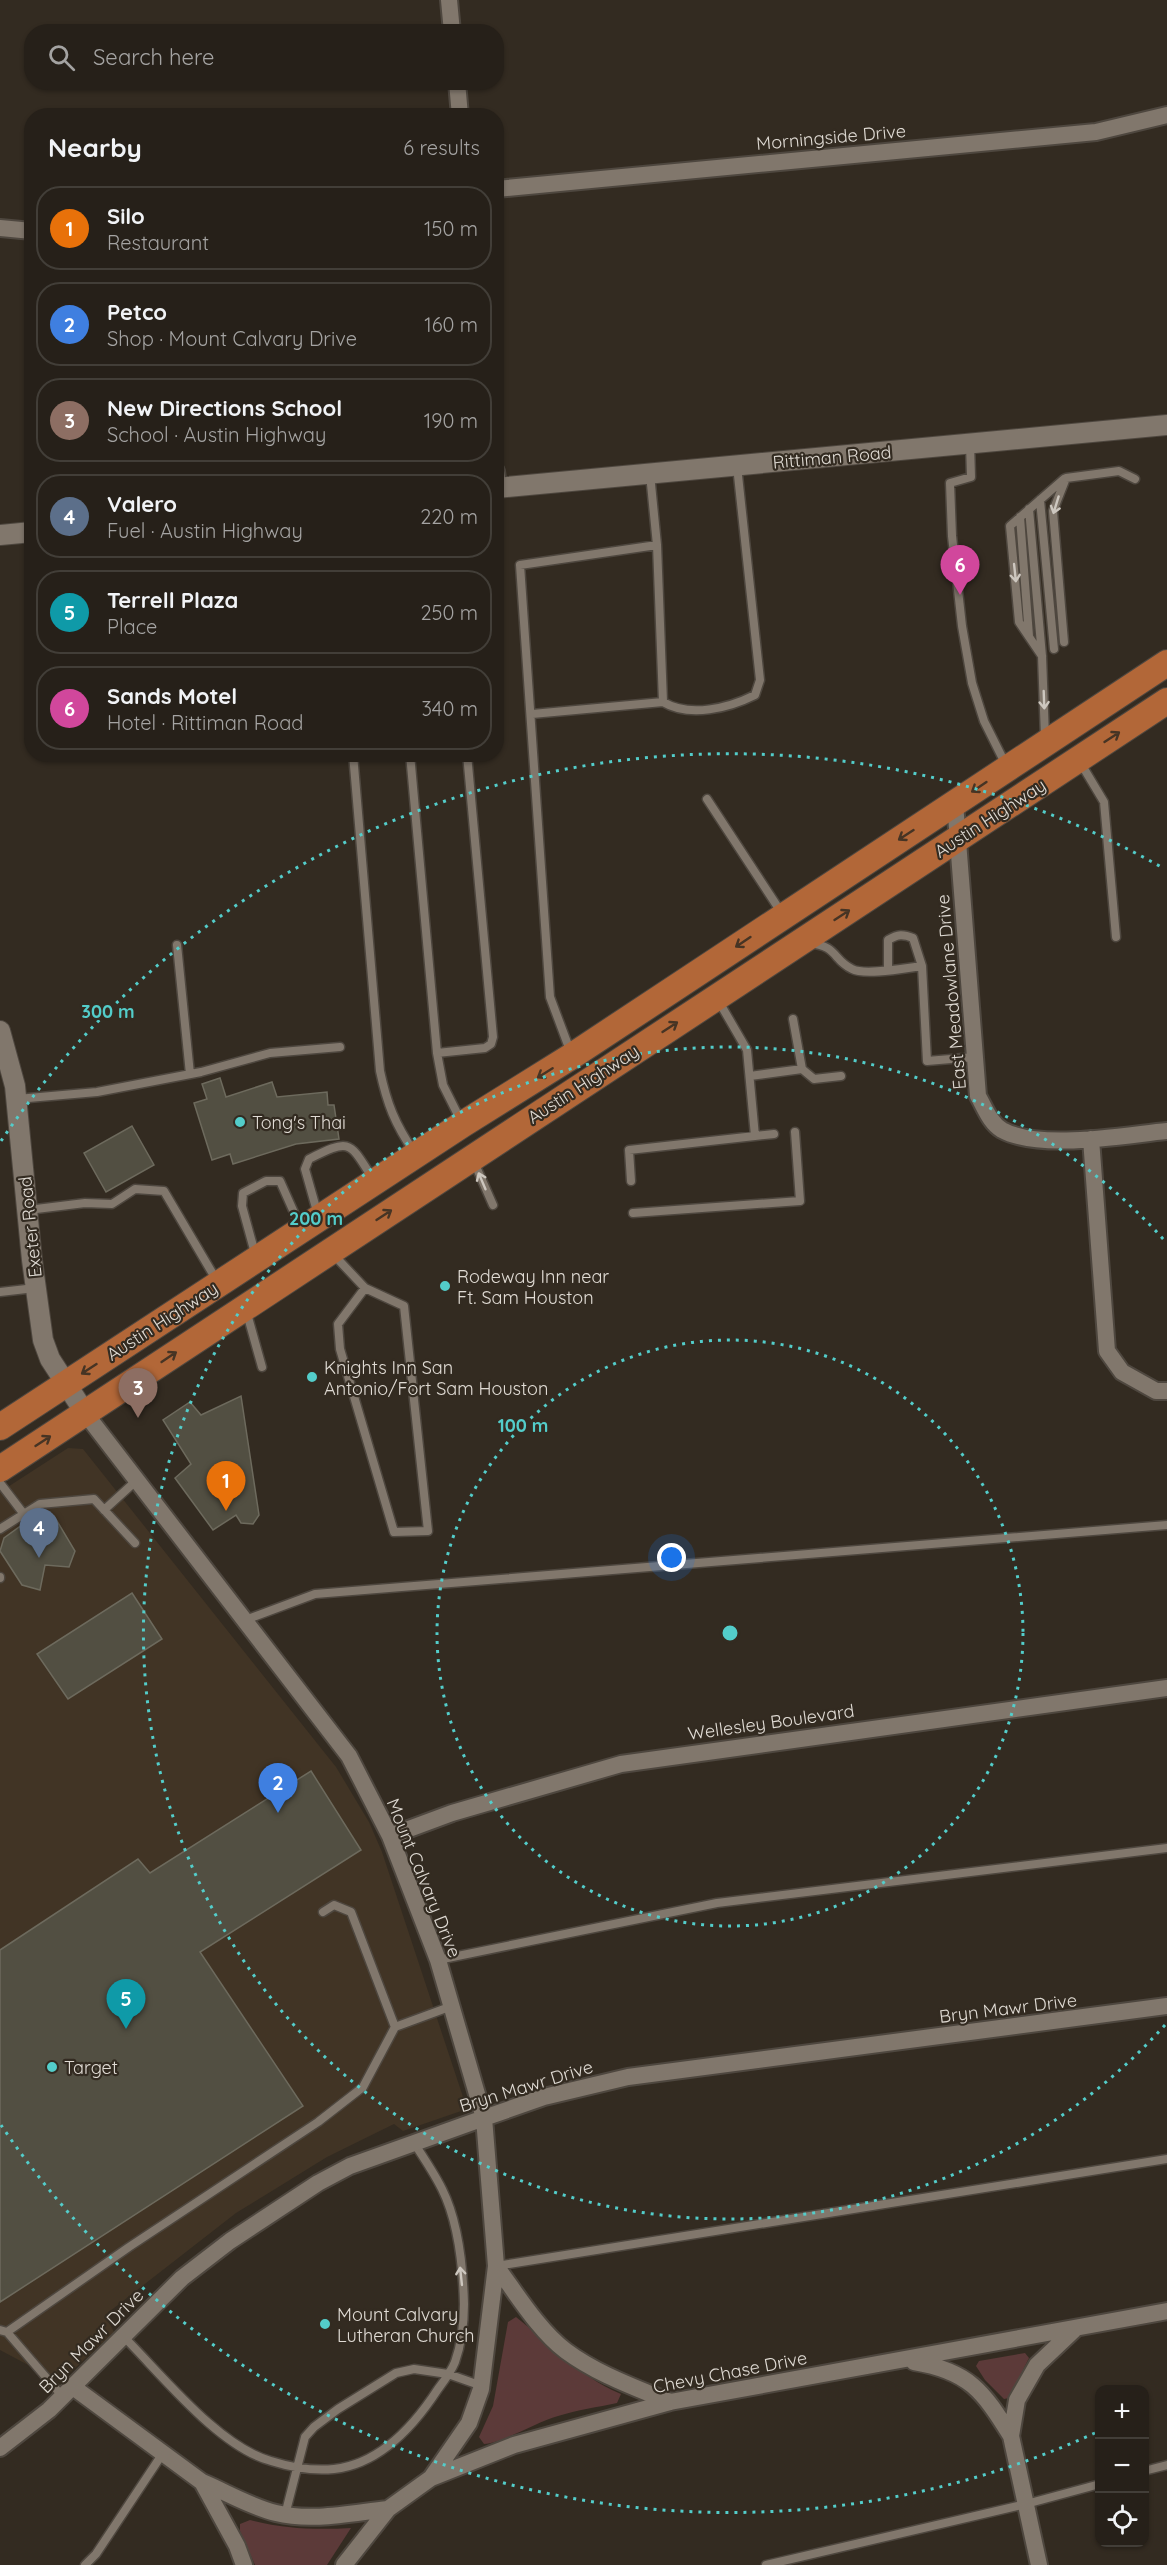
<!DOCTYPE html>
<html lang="en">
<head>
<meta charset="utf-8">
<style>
	body { margin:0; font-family:Quicksand,sans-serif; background:#322d26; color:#f1f3f6 }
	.controls { position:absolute; right:18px; bottom:18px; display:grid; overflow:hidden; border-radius:12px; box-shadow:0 2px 4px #0004 }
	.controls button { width:54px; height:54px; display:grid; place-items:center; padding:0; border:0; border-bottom:2px solid #423e38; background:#262019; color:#f1f3f6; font:30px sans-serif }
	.you { position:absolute; left:672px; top:1558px; width:21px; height:21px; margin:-15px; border:4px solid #fff; border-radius:50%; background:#1a73e8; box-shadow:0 0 0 9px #1a73e833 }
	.badge { display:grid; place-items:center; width:39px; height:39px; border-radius:50%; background:#53cdca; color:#fff; font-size:20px; font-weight:700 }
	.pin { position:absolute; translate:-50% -50px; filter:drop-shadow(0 2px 3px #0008) }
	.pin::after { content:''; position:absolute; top:32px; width:21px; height:18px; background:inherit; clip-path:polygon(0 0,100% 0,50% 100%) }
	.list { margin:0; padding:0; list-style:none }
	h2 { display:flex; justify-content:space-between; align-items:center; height:78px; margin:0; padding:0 24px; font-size:26px }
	h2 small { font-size:20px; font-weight:400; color:#a4a3a2 }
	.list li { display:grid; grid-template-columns:39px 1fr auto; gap:18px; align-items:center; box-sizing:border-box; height:84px; margin:0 12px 12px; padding:0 12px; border:2px solid #423e38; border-radius:24px }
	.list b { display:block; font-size:22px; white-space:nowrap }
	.list p { margin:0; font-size:20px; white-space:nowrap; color:#a4a3a2 }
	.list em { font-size:20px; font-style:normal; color:#a4a3a2 }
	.icon { flex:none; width:33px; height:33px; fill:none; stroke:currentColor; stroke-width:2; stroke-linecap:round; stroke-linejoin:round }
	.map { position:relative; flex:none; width:1167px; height:2565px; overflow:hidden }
	.search { position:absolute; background:#262019; box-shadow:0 2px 4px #0004; left:24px; top:24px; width:480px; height:66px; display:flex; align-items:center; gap:15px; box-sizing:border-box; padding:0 21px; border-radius:24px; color:#a4a3a2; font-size:22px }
	.panel { position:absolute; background:#262019; box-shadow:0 2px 4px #0004; left:24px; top:108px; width:480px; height:654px; border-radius:24px }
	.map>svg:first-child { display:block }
	.built { fill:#413425 }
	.green { fill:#5c3a39 }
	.building { fill:#524f42; stroke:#6d6a5d; stroke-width:1.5 }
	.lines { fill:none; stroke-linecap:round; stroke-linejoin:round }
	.service-casing { stroke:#4e473f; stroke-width:11 }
	.minor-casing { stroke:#4e473f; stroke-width:20 }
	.tertiary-casing { stroke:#4e473f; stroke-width:22 }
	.primary-casing { stroke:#4e473f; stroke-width:28 }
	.service { stroke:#81776c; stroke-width:8 }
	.minor { stroke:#81776c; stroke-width:16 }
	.tertiary { stroke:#81776c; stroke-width:20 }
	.primary { stroke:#b26738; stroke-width:26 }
	.oneway { stroke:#cdc7bf }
	.oneway2 { stroke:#463424 }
	.ring { fill:none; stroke:#53cdca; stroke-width:3; stroke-dasharray:3 6 }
	.poi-dot { fill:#53cdca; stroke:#332b21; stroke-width:2 }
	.labels { text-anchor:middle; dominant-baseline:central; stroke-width:4.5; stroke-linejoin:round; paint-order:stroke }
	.street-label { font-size:18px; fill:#e0dbd4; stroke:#332b21 }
	.poi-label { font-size:18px; fill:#e0dbd4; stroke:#332b21; text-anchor:start }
	.centre { fill:#53cdca; stroke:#332b21; stroke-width:3 }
	.ring-label { font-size:18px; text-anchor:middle; font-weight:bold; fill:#53cdca; stroke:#332b21; stroke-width:4.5; stroke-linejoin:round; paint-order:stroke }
</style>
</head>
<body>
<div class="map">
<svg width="1167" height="2565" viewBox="0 0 1167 2565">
	<rect width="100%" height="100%" fill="#332b21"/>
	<!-- built -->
	<path class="built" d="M68 1448 83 1449 336 1767 369 1822 382 1852 467 2109 403 2131 394 2124 327 2157 236 2213 105 2315 114 2332 60 2382 0 2350V1492Z"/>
	<!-- green -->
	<path class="green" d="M516 2317C553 2346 575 2374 621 2394L617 2403C598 2407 577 2410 558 2416 536 2422 503 2443 484 2444L479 2437 493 2406 508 2322Z
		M1025 2353 1029 2358 1009 2398 1004 2399 985 2380 976 2366 979 2361Z
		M250 2520C284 2529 316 2530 351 2528L327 2565H255L240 2531V2524Z"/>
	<!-- building -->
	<path class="building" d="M220 1078 226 1097 272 1082 277 1097 327 1092 328 1105H334L339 1139 296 1144 233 1164 230 1154 212 1160 194 1103 207 1099 202 1084Z
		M132 1126 154 1165 106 1192 84 1153Z
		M241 1396 259 1515 253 1524 241 1523 236 1515 213 1530 175 1478 191 1464 163 1420 190 1402 201 1415Z
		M37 1514 54 1516 75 1551 69 1567 45 1565 40 1590 22 1585 0 1551 4 1538Z
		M132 1593 162 1639 68 1699 37 1654Z
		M311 1771 361 1850 200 1952 303 2106 0 2302V1950L138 1859 150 1873Z"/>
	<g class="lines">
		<!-- service casing -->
		<g class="service-casing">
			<path id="service" d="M970 443 971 477 950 483 952 536 962 626 972 683 984 721 1006 765
				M1040 500 1054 649
				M1029 509 1042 656 1045 737
				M1020 517 1029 636
				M657 545 663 702C690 718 729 708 755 695L760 680 737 466
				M1064 642 1053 511 1066 478 1119 471 1135 479
				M1042 656 1019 622 1010 526 1064 479
				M532 714 663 702
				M353 754 380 1071C387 1104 395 1124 414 1152
				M410 754 437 1053 485 1048 491 1044 493 1037 467 754
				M1080 762 1104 802 1116 937
				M707 799 783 915
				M809 943C838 946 832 959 852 969 865 976 906 968 922 966L927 1061 975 1057
				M177 945 190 1074
				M888 970V940C898 934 903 934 913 938L922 966
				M437 1053 443 1085 461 1121
				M571 1053 550 997 520 565 657 545 650 474
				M802 1069 814 1079 841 1076
				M750 1076 802 1069 793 1019
				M17 1099 97 1092 201 1072 270 1053 340 1047
				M755 1136 774 1134
				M474 1162 493 1205
				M631 1181 629 1150 755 1136 747 1050 718 1000
				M28 1210 85 1203 112 1204 135 1189 164 1191 217 1281
				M633 1213 800 1201 795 1132
				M318 1215 305 1169 309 1159C351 1138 349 1141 373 1179
				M332 1253 365 1288 404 1306 428 1531 394 1532 340 1349 338 1324 365 1288
				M256 1257 242 1206 243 1193 266 1181H280L300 1226
				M0 1292 35 1288
				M246 1310 262 1367
				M0 1483 23 1513
				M104 1510 137 1480
				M0 1529 40 1504 94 1499 135 1543
				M0 1577V1578
				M245 1620 315 1594 1167 1525
				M323 1912 334 1905 351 1912 395 2027
				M438 1960 717 1903 1167 1848
				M496 2266 1167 2159
				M0 2330 7 2332 129 2247 318 2122 363 2087 395 2027 452 2006
				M7 2332 63 2397
				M124 2337C162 2375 219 2447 271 2461 290 2467 314 2471 334 2469 380 2464 414 2426 438 2389 444 2381 451 2372 455 2362 461 2345 464 2323 464 2304 463 2267 459 2223 442 2189 434 2173 424 2158 414 2143
				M1144 2471 1167 2465
				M285 2515 305 2437 314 2427 338 2409 396 2373 414 2369 448 2374 482 2386
				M85 2565 96 2554 163 2453
				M766 2565 1026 2504 1100 2484"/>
		</g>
		<!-- minor casing -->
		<g class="minor-casing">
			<path id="minor" d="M449 0 452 32
				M457 82 460 116
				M496 189 1096 132 1167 115
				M0 228 32 231
				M496 471 498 488
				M955 803 978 1096C985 1108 990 1123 1002 1130 1040 1151 1125 1135 1167 1131
				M1091 1139 1107 1351 1122 1372 1156 1391H1167
				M85 1413 349 1756 390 1836 438 1960 484 2118 496 2266 481 2389 469 2423 431 2478
				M390 1836 452 1813 621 1764 1167 1688
				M496 2266C516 2293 539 2331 566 2351 597 2374 634 2387 670 2402
				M914 2362C969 2371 983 2391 1011 2436
				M73 2387 202 2482 237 2546 244 2565
				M0 2448 49 2410 182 2278 230 2241 318 2183 350 2166 484 2118 544 2097 628 2077 1167 2006
				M202 2482C226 2492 251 2507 276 2513 312 2522 351 2513 388 2509
				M344 2565 388 2509 431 2478 514 2445 670 2402 1167 2311
				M1039 2565 1011 2436 1017 2400 1037 2365 1074 2330"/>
		</g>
		<!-- tertiary casing -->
		<g class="tertiary-casing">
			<path id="tertiary" d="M496 488 1167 425
				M0 535 32 532
				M0 1031 15 1086 32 1260 43 1340 50 1359 85 1413"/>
		</g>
		<!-- primary casing -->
		<g class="primary-casing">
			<path id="primary" d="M0 1427 463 1124 572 1056 1167 663
				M0 1469 1167 701"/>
		</g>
		<!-- service -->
		<use href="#service" class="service"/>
		<!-- minor -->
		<use href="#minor" class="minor"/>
		<!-- tertiary -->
		<use href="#tertiary" class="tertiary"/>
		<!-- primary -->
		<use href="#primary" class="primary"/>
	</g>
	<!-- one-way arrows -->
	<defs><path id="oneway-shaft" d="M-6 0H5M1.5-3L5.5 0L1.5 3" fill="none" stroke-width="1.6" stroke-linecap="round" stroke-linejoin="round" transform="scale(1.5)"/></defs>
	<g class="oneway">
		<use href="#oneway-shaft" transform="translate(1056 505) rotate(107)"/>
		<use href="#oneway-shaft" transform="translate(1015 573) rotate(84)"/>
		<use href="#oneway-shaft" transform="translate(1044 700) rotate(88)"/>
		<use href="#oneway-shaft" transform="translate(482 1181) rotate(-113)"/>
		<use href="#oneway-shaft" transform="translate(461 2276) rotate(-96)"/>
	</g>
	<g class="oneway2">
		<use href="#oneway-shaft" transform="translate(1112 737) rotate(-33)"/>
		<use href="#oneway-shaft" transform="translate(979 787) rotate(146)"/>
		<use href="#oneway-shaft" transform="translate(906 835) rotate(147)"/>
		<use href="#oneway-shaft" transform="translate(842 915) rotate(-33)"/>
		<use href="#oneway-shaft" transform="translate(743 942) rotate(146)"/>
		<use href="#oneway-shaft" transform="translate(670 1027) rotate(-33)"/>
		<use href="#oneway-shaft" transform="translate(545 1073) rotate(148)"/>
		<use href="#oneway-shaft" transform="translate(384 1215) rotate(-33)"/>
		<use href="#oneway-shaft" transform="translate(169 1357) rotate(-34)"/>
		<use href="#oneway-shaft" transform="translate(89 1369) rotate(147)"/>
		<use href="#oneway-shaft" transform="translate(43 1441) rotate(-33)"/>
	</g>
	<!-- distance rings -->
	<g class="ring">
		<circle cx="730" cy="1633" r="293"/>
		<path d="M1165 2025A586 586 0 1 1 1165 1241"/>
		<path d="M1095 2433A879 879 0 0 1 1 2125M1 1141A879 879 0 0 1 1163 868"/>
	</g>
	<!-- markers -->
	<g class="poi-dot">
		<circle cx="240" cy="1122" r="6"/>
		<circle cx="445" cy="1286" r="6"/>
		<circle cx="312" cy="1377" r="6"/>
		<circle cx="52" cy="2067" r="6"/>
		<circle cx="325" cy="2324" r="6"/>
	</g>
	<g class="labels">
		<!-- street labels -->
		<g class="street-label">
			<text transform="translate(831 137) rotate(-5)">Morningside Drive</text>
			<text transform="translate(832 457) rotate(-5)">Rittiman Road</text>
			<text transform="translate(990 818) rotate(-33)">Austin Highway</text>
			<text transform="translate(951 992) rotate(-95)">East Meadowlane Drive</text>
			<text transform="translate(583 1084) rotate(-33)">Austin Highway</text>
			<text transform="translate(30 1227) rotate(-96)">Exeter Road</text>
			<text transform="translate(162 1321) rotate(-33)">Austin Highway</text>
			<text transform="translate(771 1722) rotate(-8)">Wellesley Boulevard</text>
			<text transform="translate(424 1878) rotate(68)">Mount Calvary Drive</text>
			<text transform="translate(1008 2008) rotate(-7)">Bryn Mawr Drive</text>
			<text transform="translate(526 2086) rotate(-17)">Bryn Mawr Drive</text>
			<text transform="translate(91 2341) rotate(-45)">Bryn Mawr Drive</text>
			<text transform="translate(730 2372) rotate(-11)">Chevy Chase Drive</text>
		</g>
		<!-- poi labels -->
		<g class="poi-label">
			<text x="252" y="1122">Tong's Thai</text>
			<text x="457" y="1276">Rodeway Inn near<tspan x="457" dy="21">Ft. Sam Houston</tspan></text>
			<text x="324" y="1367">Knights Inn San<tspan x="324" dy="21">Antonio/Fort Sam Houston</tspan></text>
			<text x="64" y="2067">Target</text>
			<text x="337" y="2314">Mount Calvary<tspan x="337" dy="21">Lutheran Church</tspan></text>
		</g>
	</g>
	<circle cx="730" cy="1633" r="9" class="centre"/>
	<g class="ring-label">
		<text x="108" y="1018">300 m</text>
		<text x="316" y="1225">200 m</text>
		<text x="523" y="1432">100 m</text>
	</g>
</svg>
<div class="controls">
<button>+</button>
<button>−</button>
<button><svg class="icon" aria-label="locate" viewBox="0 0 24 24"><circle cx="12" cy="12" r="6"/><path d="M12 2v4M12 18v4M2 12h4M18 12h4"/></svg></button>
</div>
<div class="you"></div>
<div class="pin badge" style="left:226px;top:1511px;background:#e8710a">1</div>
<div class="pin badge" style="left:278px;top:1813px;background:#3f7fe0">2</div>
<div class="pin badge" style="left:138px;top:1418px;background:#8d6e63">3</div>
<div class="pin badge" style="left:39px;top:1558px;background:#5c6f8a">4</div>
<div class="pin badge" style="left:126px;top:2029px;background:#0f9aa8">5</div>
<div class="pin badge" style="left:960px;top:595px;background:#d1479c">6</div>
<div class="search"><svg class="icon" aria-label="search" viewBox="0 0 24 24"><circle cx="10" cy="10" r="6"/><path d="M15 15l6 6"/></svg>Search here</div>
<section class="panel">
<h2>Nearby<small>6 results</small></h2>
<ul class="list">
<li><span class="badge" style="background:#e8710a">1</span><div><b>Silo</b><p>Restaurant</p></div><em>150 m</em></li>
<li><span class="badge" style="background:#3f7fe0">2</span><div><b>Petco</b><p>Shop · Mount Calvary Drive</p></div><em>160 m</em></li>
<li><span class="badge" style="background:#8d6e63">3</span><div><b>New Directions School</b><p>School · Austin Highway</p></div><em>190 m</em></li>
<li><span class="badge" style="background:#5c6f8a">4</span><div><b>Valero</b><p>Fuel · Austin Highway</p></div><em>220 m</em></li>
<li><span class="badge" style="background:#0f9aa8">5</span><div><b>Terrell Plaza</b><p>Place</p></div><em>250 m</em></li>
<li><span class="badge" style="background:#d1479c">6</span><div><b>Sands Motel</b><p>Hotel · Rittiman Road</p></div><em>340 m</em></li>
</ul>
</section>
</div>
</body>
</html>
